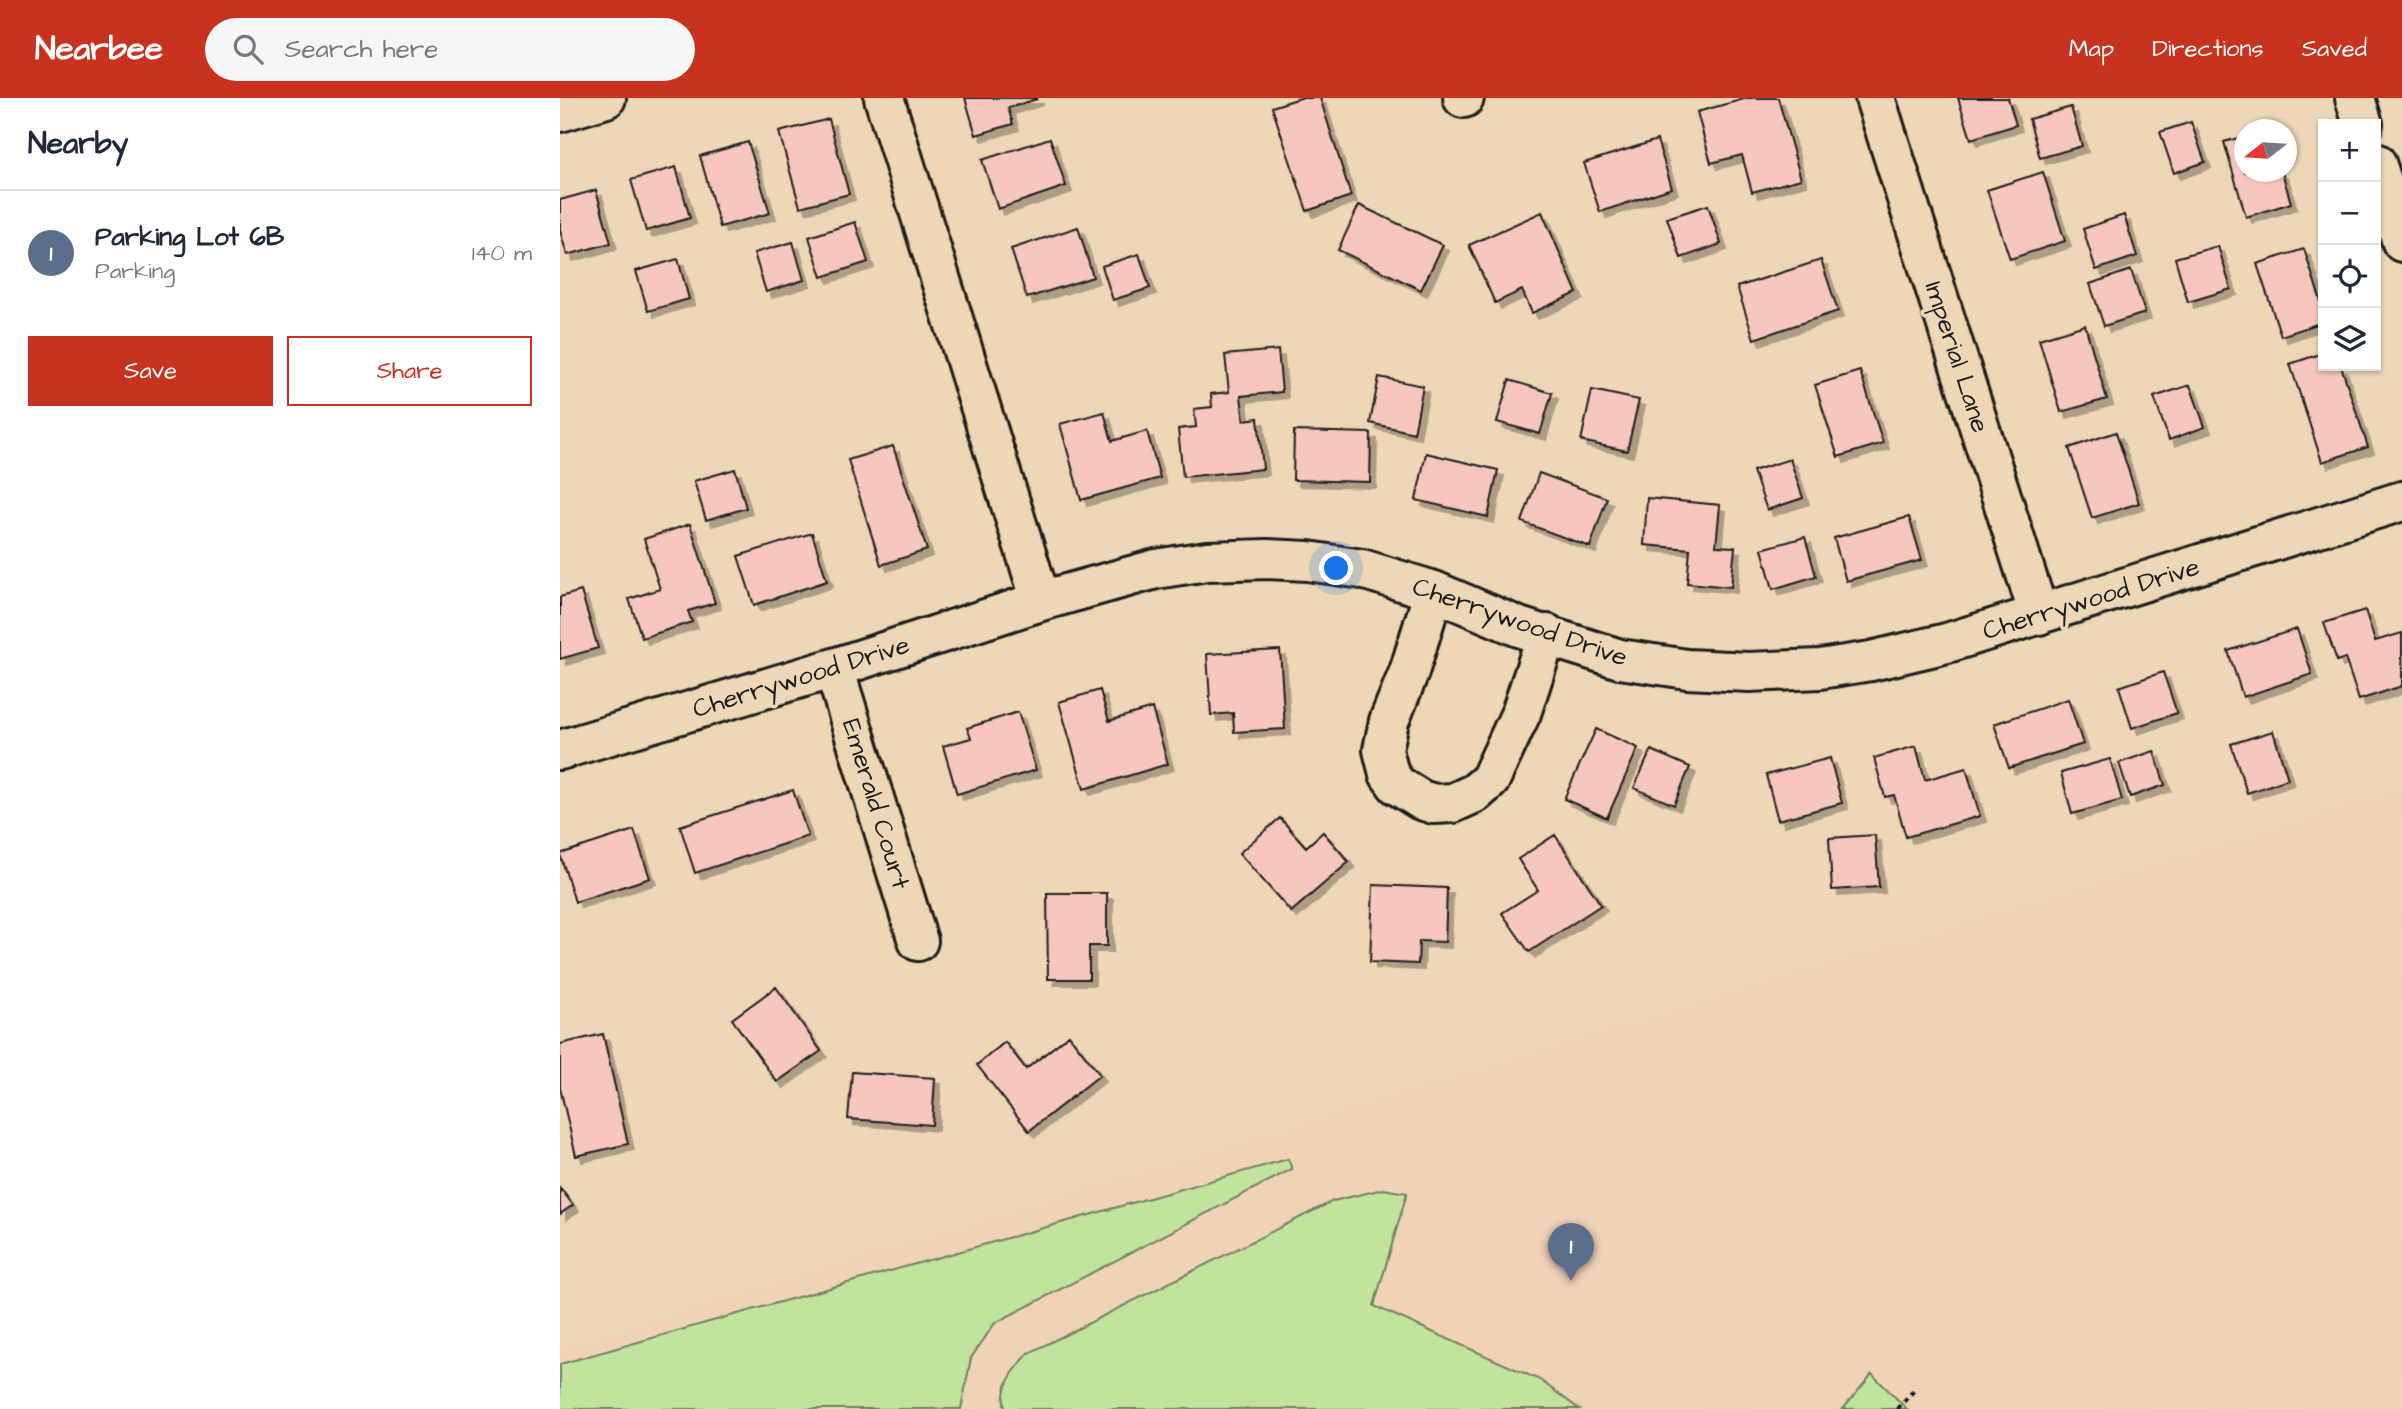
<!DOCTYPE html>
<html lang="en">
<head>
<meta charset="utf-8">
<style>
	body { margin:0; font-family:"Architects Daughter",sans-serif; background:#f6f6f7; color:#1f2937 }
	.controls { position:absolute; right:21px; top:21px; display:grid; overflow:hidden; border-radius:0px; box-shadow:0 2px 5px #0004 }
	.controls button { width:63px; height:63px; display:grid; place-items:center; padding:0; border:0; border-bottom:2px solid #e0e1e3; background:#fff; color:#1f2937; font:35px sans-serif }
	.compass { position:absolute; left:1674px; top:21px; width:63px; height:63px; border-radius:50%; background:#fff; box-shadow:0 2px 5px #0004; rotate:253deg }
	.you { position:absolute; left:777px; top:471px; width:24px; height:24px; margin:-18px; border:5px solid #fff; border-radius:50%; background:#1a73e8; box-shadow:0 0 0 10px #1a73e833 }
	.badge { display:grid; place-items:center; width:46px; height:46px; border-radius:50%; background:#c8321e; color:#fff; font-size:23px; font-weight:700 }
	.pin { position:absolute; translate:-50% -58px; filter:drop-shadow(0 2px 4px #0008) }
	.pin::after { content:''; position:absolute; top:37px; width:24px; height:21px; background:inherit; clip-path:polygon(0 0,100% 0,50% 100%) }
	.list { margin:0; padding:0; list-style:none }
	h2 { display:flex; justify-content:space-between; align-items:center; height:91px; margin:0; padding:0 28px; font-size:30px }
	h2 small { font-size:23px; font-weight:400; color:#747a83 }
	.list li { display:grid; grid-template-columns:46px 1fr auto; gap:21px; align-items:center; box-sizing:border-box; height:126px; padding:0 28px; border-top:2px solid #e0e1e3 }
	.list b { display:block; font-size:26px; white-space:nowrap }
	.list p { margin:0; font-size:23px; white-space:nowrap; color:#747a83 }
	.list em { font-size:23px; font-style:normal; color:#747a83 }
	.actions { display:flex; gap:14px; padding:21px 28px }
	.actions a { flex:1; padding:16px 0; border:2px solid #c8321e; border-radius:0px; text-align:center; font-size:24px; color:#c8321e }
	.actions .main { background:#c8321e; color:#fff }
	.icon { flex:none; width:38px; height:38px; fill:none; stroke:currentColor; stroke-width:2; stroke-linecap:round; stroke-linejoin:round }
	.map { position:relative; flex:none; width:1842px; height:1311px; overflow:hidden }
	header { display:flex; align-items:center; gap:42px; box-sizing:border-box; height:98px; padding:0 35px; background:#c8321e; color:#fff }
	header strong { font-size:33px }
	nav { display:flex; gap:38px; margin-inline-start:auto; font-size:24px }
	.search { width:490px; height:63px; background:#f6f6f7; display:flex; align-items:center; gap:18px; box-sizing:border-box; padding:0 24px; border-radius:38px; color:#747a83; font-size:26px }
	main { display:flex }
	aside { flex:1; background:#fff }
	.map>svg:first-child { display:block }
	.built { fill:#f0d2b9 }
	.green { fill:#c1e39c; stroke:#6e805c; stroke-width:2 }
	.building { fill:#f7c7bf; stroke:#1c1c1c; stroke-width:2; filter:url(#shadow) }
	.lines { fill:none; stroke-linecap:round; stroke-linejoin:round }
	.minor-casing { stroke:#1c1c1c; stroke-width:44 }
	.path { stroke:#1c1c1c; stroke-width:4.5; stroke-dasharray:5 5; stroke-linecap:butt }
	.minor { stroke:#edd7b6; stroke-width:38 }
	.labels { text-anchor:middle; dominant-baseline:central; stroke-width:7; stroke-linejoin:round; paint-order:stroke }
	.street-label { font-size:26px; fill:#1c1c1c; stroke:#edd7b6 }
</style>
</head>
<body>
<header>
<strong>Nearbee</strong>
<div class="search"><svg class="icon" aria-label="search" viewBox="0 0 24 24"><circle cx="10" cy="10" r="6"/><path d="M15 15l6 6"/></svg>Search here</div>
<nav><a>Map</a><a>Directions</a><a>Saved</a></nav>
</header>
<main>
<aside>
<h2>Nearby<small></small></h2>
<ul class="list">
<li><span class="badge" style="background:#5c6f8a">1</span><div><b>Parking Lot 6B</b><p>Parking</p></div><em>140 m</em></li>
</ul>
<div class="actions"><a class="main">Save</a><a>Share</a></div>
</aside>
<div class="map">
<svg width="1842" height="1311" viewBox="0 0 1842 1311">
	<defs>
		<filter id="shadow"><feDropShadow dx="6" dy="6" stdDeviation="0" flood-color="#0004"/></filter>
	</defs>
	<rect width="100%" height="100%" fill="#edd7b6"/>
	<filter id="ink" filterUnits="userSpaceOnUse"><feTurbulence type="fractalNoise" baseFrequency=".0143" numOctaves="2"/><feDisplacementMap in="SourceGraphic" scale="14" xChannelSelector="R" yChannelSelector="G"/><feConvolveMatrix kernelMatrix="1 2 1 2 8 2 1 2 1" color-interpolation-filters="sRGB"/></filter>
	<g filter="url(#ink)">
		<!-- built -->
		<path class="built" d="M1842 691V1311H0V1250Z"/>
		<!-- green -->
		<path class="green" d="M728 1061 732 1071 435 1225 411 1260 401 1311H0V1266Z
			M823 1091 847 1095 814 1208 980 1282 1019 1311H445C439 1288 455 1271 469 1255L773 1103Z
			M1312 1276 1347 1311H1283Z"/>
		<!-- building -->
		<path class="building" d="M405 0H477V1L448 10 453 26 416 37Z
			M740 0H760L791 98 747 113 712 9Z
			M1188 0H1218L1241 81 1192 94 1182 57 1151 65 1137 14Z
			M1398 0H1448L1456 27 1411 41Z
			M1511 9 1522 48 1480 60 1469 21Z
			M269 21 289 96 240 109 219 34Z
			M1631 24 1645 64 1614 75 1600 34Z
			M1685 38V74H1722L1731 105 1686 119 1664 44Z
			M490 40 506 88 438 111 422 62Z
			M1097 42 1112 90 1040 114 1024 65Z
			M188 44 210 115 160 129 140 58Z
			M116 69 130 120 86 133 71 82Z
			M1483 74 1505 143 1450 161 1427 92Z
			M36 92 51 145 7 157 0 132V102Z
			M799 107 883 147 861 192 778 152Z
			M1148 107 1161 146 1121 160 1107 120Z
			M982 114 1017 195 972 215 962 192 935 205 909 147Z
			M1564 117 1577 158 1536 172 1523 131Z
			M295 124 308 164 262 179 249 139Z
			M518 129 533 179 467 200 451 151Z
			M233 144 244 182 206 194 194 155Z
			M1658 148 1671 191 1628 204 1615 160Z
			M1744 151 1763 210V224L1721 238 1697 166Z
			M579 156 590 190 553 202 542 168Z
			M118 161 129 201 88 213 76 173Z
			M1261 162 1278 213 1194 241 1177 189Z
			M1571 172 1585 215 1544 228 1530 186Z
			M1525 227 1547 301 1501 314 1479 241Z
			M718 252 722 294 681 298 684 322 698 320 703 371 623 379 618 331 636 329 634 311 652 309 651 296 669 294 665 257Z
			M1763 255V268H1781L1808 349 1762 364 1730 266Z
			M1300 273 1323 345 1278 359 1255 287Z
			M819 279 863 288 854 335 810 325Z
			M949 282 992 295 980 336 937 324Z
			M1630 287 1645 329 1609 342 1594 299Z
			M1032 292 1079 302 1067 353 1021 343Z
			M544 314 552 343 587 333 600 380 521 402 500 326Z
			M734 333 811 335 810 384 733 382Z
			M1556 334 1579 405 1532 420 1509 350Z
			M333 348 367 452 321 467 288 362Z
			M866 355 938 372 928 419 856 402Z
			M1230 361 1243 400 1207 412 1193 373Z
			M175 371 186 410 146 422 134 383Z
			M979 375 1047 400 1030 449 962 424Z
			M1087 400 1160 407 1156 448 1175 449 1171 489 1127 485 1130 451 1084 447Z
			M1349 419 1362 462 1286 483 1274 440Z
			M130 426 155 505 128 513 132 524 82 540 69 501 100 491 84 441Z
			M252 435 267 483 194 507 178 458Z
			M1245 439 1256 478 1213 491 1202 451Z
			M21 493 38 550 0 561V499Z
			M1805 512 1815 543 1842 535V588L1799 602 1785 560 1777 563 1764 525Z
			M1737 531 1752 576 1683 599 1668 553Z
			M720 552 725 631 674 634 673 615 651 617 647 556Z
			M1603 574 1617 615 1572 630 1559 589Z
			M540 592 549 623 592 610 608 666 524 691 499 604Z
			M1508 601 1523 646 1449 670 1434 626Z
			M458 614 476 672 397 696 383 648 411 640 407 630Z
			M1036 631 1078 650 1047 720 1004 701Z
			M1713 633 1728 681 1687 695 1671 646Z
			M1356 648 1365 682 1406 670 1420 718 1346 739 1334 697 1325 699 1314 660Z
			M1091 652 1130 669 1114 707 1074 690Z
			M1594 653 1605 687 1570 699 1559 665Z
			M1270 660 1282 705 1218 722 1206 677Z
			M1550 661 1562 702 1512 716 1501 675Z
			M233 692 248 738 135 775 120 728Z
			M720 720 746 749 763 734 789 764 731 814 679 755Z
			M74 732 90 780 15 804 0 756Z
			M995 737 1041 807 969 854 942 815 978 792 958 761Z
			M1315 737 1319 789 1272 792 1269 740Z
			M813 787 887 790 885 844 859 843 858 866 810 864Z
			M487 795H547V848H529V881H488Z
			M216 889 261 953 217 984 172 921Z
			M43 936 68 1046 16 1058 0 990V946Z
			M509 937 540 977 469 1033 417 967 445 944 466 971Z
			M292 974 375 980 372 1027 288 1021Z
			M0 1090 13 1107 0 1116Z"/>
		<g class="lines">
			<!-- minor casing -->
			<g class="minor-casing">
				<path id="minor" d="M324 0 481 503
					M903 0H904
					M1315 0 1479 517
					M1795 0 1803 26
					M0 14 46 0
					M1816 65 1842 144
					M874 493 849 574 829 623 823 652 829 676 837 687 861 702 874 706 893 705 915 695 930 682 961 615 987 536
					M274 570 358 843
					M0 652 274 570 481 503 596 471 647 463 707 461 748 463 802 471 874 493 959 529 1060 561 1127 571 1189 574 1260 571 1311 563 1387 545 1842 403"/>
			</g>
			<!-- path -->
			<path class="path" d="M1337 1311 1355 1291"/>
			<!-- minor -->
			<use href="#minor" class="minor"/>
		</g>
	</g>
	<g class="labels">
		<!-- street labels -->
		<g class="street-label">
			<text transform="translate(1397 259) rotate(72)">Imperial Lane</text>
			<text transform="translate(1531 501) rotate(-17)">Cherrywood Drive</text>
			<text transform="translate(960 524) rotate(19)">Cherrywood Drive</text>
			<text transform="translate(241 579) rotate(-17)">Cherrywood Drive</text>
			<text transform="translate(316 706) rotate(73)">Emerald Court</text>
		</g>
	</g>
</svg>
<div class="controls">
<button>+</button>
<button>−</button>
<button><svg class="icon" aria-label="locate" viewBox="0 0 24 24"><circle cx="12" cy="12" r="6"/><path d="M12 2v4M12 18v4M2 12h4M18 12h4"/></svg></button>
<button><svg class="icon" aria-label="layers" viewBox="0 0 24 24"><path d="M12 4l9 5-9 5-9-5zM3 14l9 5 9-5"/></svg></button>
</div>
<svg class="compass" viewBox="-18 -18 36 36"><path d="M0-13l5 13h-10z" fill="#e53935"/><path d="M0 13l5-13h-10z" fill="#747a83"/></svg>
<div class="you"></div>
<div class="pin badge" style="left:1011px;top:1183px;background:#5c6f8a">1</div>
</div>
</main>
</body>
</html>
